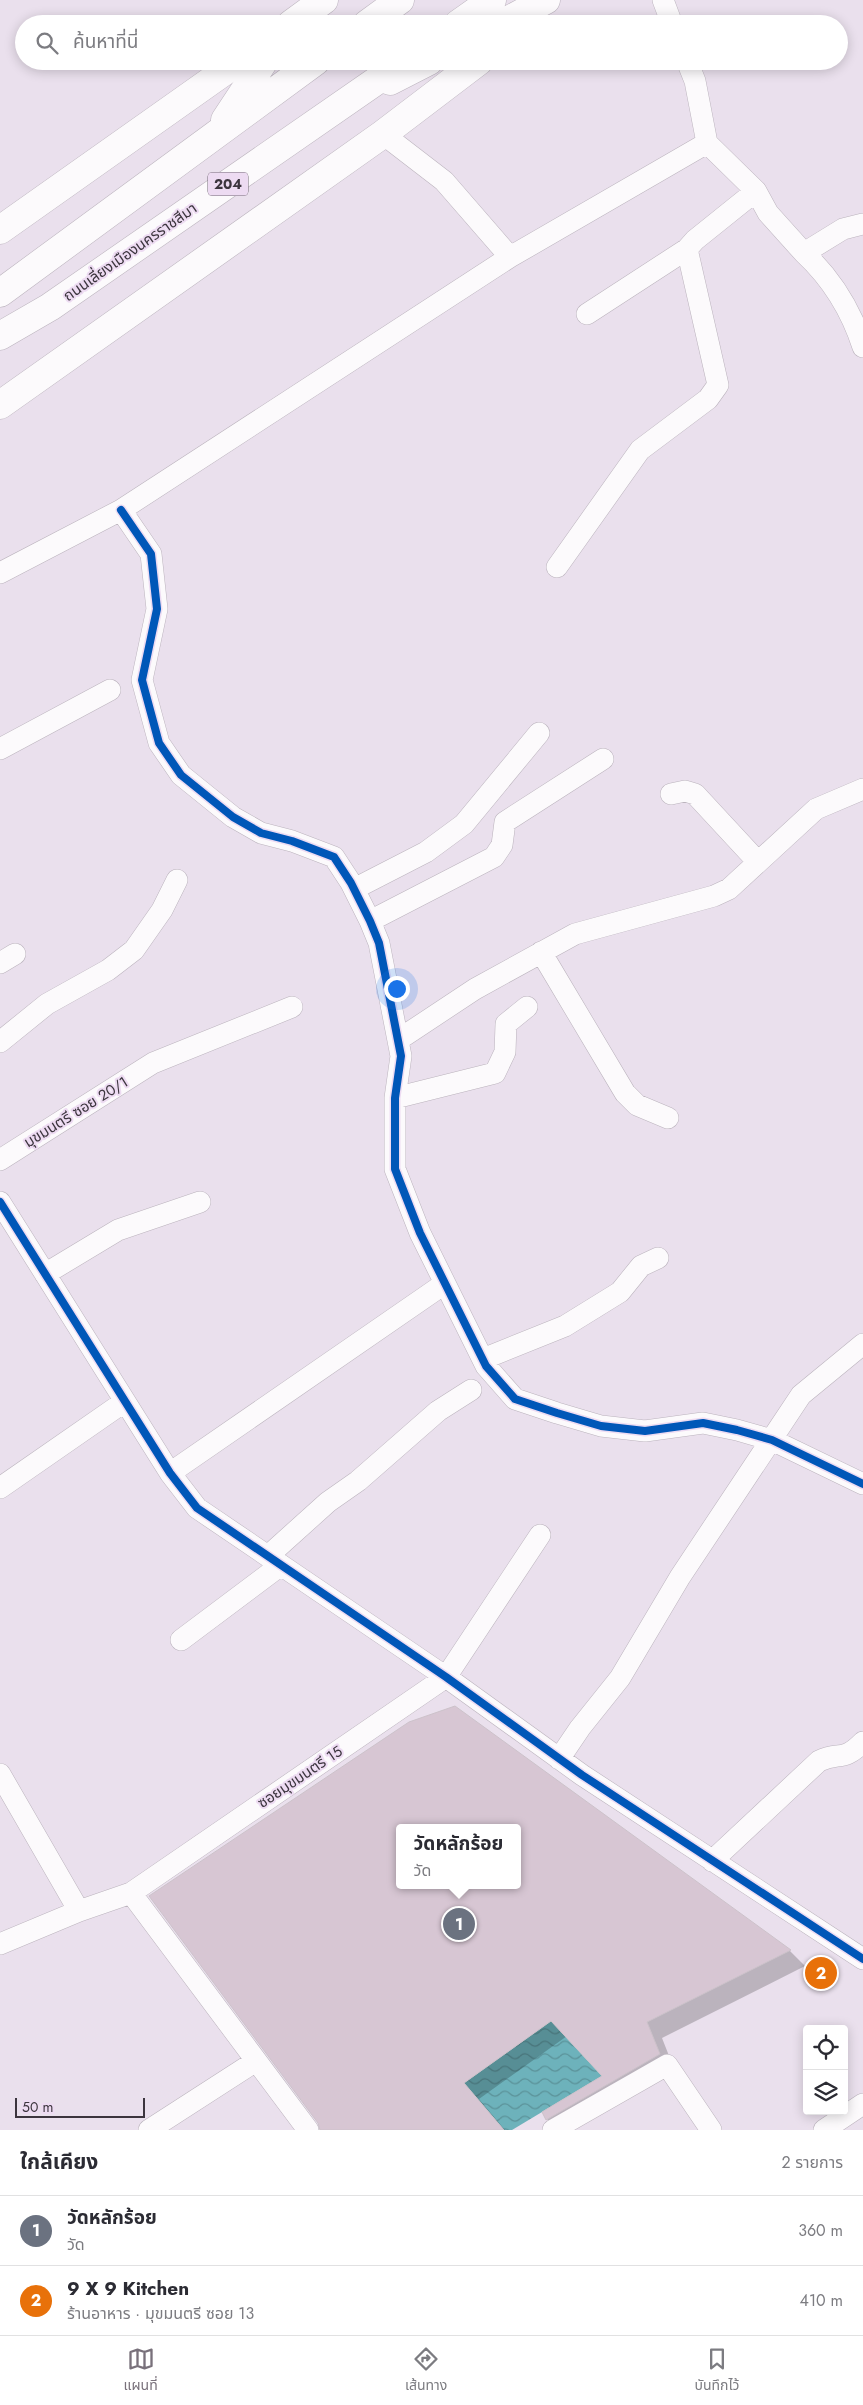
<!DOCTYPE html>
<html lang="th">
<head>
<meta charset="utf-8">
<style>
	body { margin:0; font-family:Jost,"Noto Sans Thai",sans-serif; background:#f2f2f3; color:#2b2b33 }
	.controls { position:absolute; right:15px; bottom:15px; display:grid; overflow:hidden; border-radius:5px; box-shadow:0 2px 12px #0003 }
	.controls button { width:45px; height:45px; display:grid; place-items:center; padding:0; border:0; border-bottom:1px solid #e1e1e2; background:#fff; color:#2b2b33; font:25px sans-serif }
	.scale { position:absolute; left:15px; bottom:12px; width:130px; box-sizing:border-box; padding-left:5px; border:2px solid #3c353e; border-top:0; font-size:14px; line-height:18px; white-space:nowrap; color:#3c353e; -webkit-text-stroke:4px #eddbf2; paint-order:stroke }
	.you { position:absolute; left:396px; top:988px; width:18px; height:18px; margin:-12px; border:4px solid #fff; border-radius:50%; background:#1a73e8; box-shadow:0 0 0 8px #1a73e833 }
	.badge { display:grid; place-items:center; width:32px; height:32px; border-radius:50%; background:#79717b; color:#fff; font-size:16px; font-weight:700 }
	.pin { position:absolute; translate:-50% -50%; border:2px solid #fff; box-shadow:0 1px 5px #0006 }
	.popup { position:absolute; left:396px; top:1824px; width:125px; height:65px; box-sizing:border-box; display:grid; place-content:center; border-radius:5px; background:#fff; filter:drop-shadow(0 1px 4px #0005); font-size:16px; white-space:nowrap; color:#7c7c81 }
	.popup b { font-size:19px; color:#2b2b33 }
	.popup::after { content:''; position:absolute; left:50%; top:100%; margin-left:-10px; border:10px solid transparent; border-top-color:#fff }
	.list { margin:0; padding:0; list-style:none }
	h2 { display:flex; justify-content:space-between; align-items:center; height:65px; margin:0; padding:0 20px; font-size:21px }
	h2 small { font-size:16px; font-weight:400; color:#7c7c81 }
	.list li { display:grid; grid-template-columns:32px 1fr auto; gap:15px; align-items:center; box-sizing:border-box; height:70px; padding:0 20px; border-top:1px solid #e1e1e2 }
	.list b { display:block; font-size:19px; white-space:nowrap }
	.list p { margin:0; font-size:16px; white-space:nowrap; color:#7c7c81 }
	.list em { font-size:16px; font-style:normal; color:#7c7c81 }
	.icon { flex:none; width:28px; height:28px; fill:none; stroke:currentColor; stroke-width:2; stroke-linecap:round; stroke-linejoin:round }
	.map { position:relative; flex:none; width:863px; height:2130px; overflow:hidden }
	.search { position:absolute; background:#fff; box-shadow:0 2px 12px #0003; left:15px; right:15px; top:15px; height:55px; display:flex; align-items:center; gap:12px; box-sizing:border-box; padding:0 18px; border-radius:28px; color:#7c7c81; font-size:19px }
	.sheet { height:205px; background:#fff }
	nav { display:flex; justify-content:space-around; align-items:center; box-sizing:border-box; height:70px; border-top:1px solid #e1e1e2; background:#fff; font-size:14px; color:#7c7c81 }
	nav a { display:grid; justify-items:center; gap:2px }
	nav .on { color:#79717b }
	.map>svg:first-child { display:block }
	.water { fill:url(#water-waves) }
	.shadow { fill:#0003; fill-rule:evenodd }
	.building { fill:#d7c6d3; stroke:#ccc2ca; fill-rule:evenodd }
	.lines { fill:none; stroke-linecap:round; stroke-linejoin:round }
	.minor-casing { stroke:#bbb3bd; stroke-width:22 }
	.major-casing { stroke:#bbb3bd; stroke-width:29 }
	.highway-casing { stroke:#bbb3bd; stroke-width:29 }
	.minor { stroke:#fcfafc; stroke-width:21 }
	.major { stroke:#fcfafc; stroke-width:28 }
	.highway { stroke:#fcfafc; stroke-width:28 }
	.cycleway-casing { stroke:#eddbf2; stroke-width:11 }
	.cycleway { stroke:#0057b8; stroke-width:8 }
	.labels { text-anchor:middle; dominant-baseline:central; stroke-width:4; stroke-linejoin:round; paint-order:stroke }
	.shield { fill:#eddbf2; stroke:#716774; stroke-width:1 }
	.shield-label { font-size:14px; font-weight:bold; fill:#3c353e }
	.street-label { font-size:15px; fill:#3c353e; stroke:#eddbf2 }
</style>
</head>
<body>
<div class="map">
<svg width="863" height="2130" viewBox="0 0 863 2130">
	<defs>
		<pattern id="water-waves" width="16" height="10" patternUnits="userSpaceOnUse" patternTransform="scale(1.25)"><rect width="16" height="10" fill="#6db2bb"/><path d="M0 5q4-4 8 0t8 0" fill="none" stroke="#5b9299"/></pattern>
	</defs>
	<rect width="100%" height="100%" fill="#eae0ed"/>
	<!-- water -->
	<path class="water" d="M551 2021 602 2076 512 2130H504L464 2083Z"/>
	<!-- shadow -->
	<path class="shadow" d="M454 1707 790 1951 805 1966 662 2038 675 2071 559 2130 547 2119 604 2076 567 2036 479 2099 505 2130H321L319 2122 151 1896ZM400 1828H518V1885H400Z"/>
	<!-- building -->
	<path class="building" d="M455 1706 791 1950 647 2022 660 2054 546 2120 542 2112 602 2076 551 2021 464 2083 504 2130H320L318 2123 149 1896 409 1722ZM400 1828H518V1885H400Z"/>
	<g class="lines">
		<!-- minor casing -->
		<g class="minor-casing">
			<path id="minor" d="M663 0 672 24
				M687 61 695 81 707 143 756 191 768 213 804 253 843 229 863 224
				M383 134 444 181 510 257
				M804 253C832 279 851 310 863 347
				M587 314 687 249
				M121 510 151 554 157 609 142 680 159 743 181 775 233 817 261 833 292 841 334 857 351 883 370 921 379 943 401 1056 395 1098V1169L420 1233 486 1366 515 1399 557 1413 601 1426 645 1431 703 1423 737 1430 772 1440 863 1484
				M557 567 640 450 708 399 718 385 687 249 695 240 756 191
				M0 573 121 510 510 257 707 143
				M0 749 110 690
				M671 794 685 791 695 794 758 862
				M354 889 426 852 464 824 539 733
				M370 921 494 857 502 845 505 822 603 759
				M541 952 625 1093 637 1105 668 1118
				M0 963 15 954
				M398 1040 475 989 575 934 714 896 729 889 816 809 863 789
				M0 1042 47 1004 108 970 134 950 162 910 177 880
				M395 1098 495 1073 505 1052 506 1024 527 1007
				M0 1160 153 1063 292 1007
				M0 1202 170 1473 197 1508 446 1677 582 1775 863 1959
				M45 1274 118 1230 200 1202
				M483 1359 565 1326 620 1292 641 1266 658 1258
				M170 1473 444 1284
				M0 1488 124 1402
				M268 1556 328 1502 358 1481 438 1411 471 1390
				M181 1640 281 1565
				M559 1759 580 1728 620 1678 680 1577 801 1395 863 1344
				M0 1774 79 1911
				M712 1861 819 1761C840 1751 842 1763 863 1742
				M131 1893 308 2130
				M0 1944 79 1911 131 1893 446 1677 540 1535
				M149 2130 256 2061
				M553 2130 667 2065 711 2130
				M824 2130 863 2104"/>
		</g>
		<!-- major casing -->
		<g class="major-casing">
			<path id="major" d="M291 24 324 0
				M0 230 239 61
				M0 405 383 134 479 61"/>
		</g>
		<!-- highway casing -->
		<g class="highway-casing">
			<path id="highway" d="M367 24 400 0
				M458 24 492 0
				M501 24 546 0
				M390 81 429 61
				M225 120 264 61
				M0 293 316 61
				M0 336 50 307 405 61"/>
		</g>
		<!-- minor -->
		<use href="#minor" class="minor"/>
		<!-- major -->
		<use href="#major" class="major"/>
		<!-- highway -->
		<use href="#highway" class="highway"/>
		<!-- cycleway casing -->
		<g class="cycleway-casing">
			<path id="cycleway" d="M121 510 151 554 157 609 142 680 159 743 181 775 233 817 261 833 292 841 334 857 351 883 370 921 379 943 401 1056 395 1098V1169L420 1233 486 1366 515 1399 557 1413 601 1426 645 1431 703 1423 737 1430 772 1440 863 1484
				M0 1202 170 1473 197 1508 446 1677 582 1775 863 1959"/>
		</g>
		<!-- cycleway -->
		<use href="#cycleway" class="cycleway"/>
	</g>
	<g class="labels">
		<!-- shield labels -->
		<rect class="shield" x="208" y="172.5" width="40" height="23" rx="4"/>
		<g class="shield-label">
			<text x="228" y="184">204</text>
		</g>
		<!-- street labels -->
		<g class="street-label">
			<text transform="translate(130 252) rotate(-35)">ถนนเลี่ยงเมืองนครราชสีมา</text>
			<text transform="translate(76 1112) rotate(-32)">มุขมนตรี ซอย 20/1</text>
			<text transform="translate(300 1777) rotate(-34)">ซอยมุขมนตรี 15</text>
		</g>
	</g>
</svg>
<div class="controls">
<button><svg class="icon" aria-label="locate" viewBox="0 0 24 24"><circle cx="12" cy="12" r="6"/><path d="M12 2v4M12 18v4M2 12h4M18 12h4"/></svg></button>
<button><svg class="icon" aria-label="layers" viewBox="0 0 24 24"><path d="M12 4l9 5-9 5-9-5zM3 14l9 5 9-5"/></svg></button>
</div>
<div class="scale">50 m</div>
<div class="you"></div>
<div class="pin badge" style="left:459px;top:1924px;background:#6b7280">1</div>
<div class="popup"><b>วัดหลักร้อย</b>วัด</div>
<div class="pin badge" style="left:821px;top:1973px;background:#e8710a">2</div>
<div class="search"><svg class="icon" aria-label="search" viewBox="0 0 24 24"><circle cx="10" cy="10" r="6"/><path d="M15 15l6 6"/></svg>ค้นหาที่นี่</div>
</div>
<section class="sheet">
<h2>ใกล้เคียง<small>2 รายการ</small></h2>
<ul class="list">
<li><span class="badge" style="background:#6b7280">1</span><div><b>วัดหลักร้อย</b><p>วัด</p></div><em>360 m</em></li>
<li><span class="badge" style="background:#e8710a">2</span><div><b>9 X 9 Kitchen</b><p>ร้านอาหาร · มุขมนตรี ซอย 13</p></div><em>410 m</em></li>
</ul>
</section>
<nav>
<a class="on"><svg class="icon" aria-label="map" viewBox="0 0 24 24"><path d="M3 6l6-2 6 2 6-2v14l-6 2-6-2-6 2zM9 4v14M15 6v14"/></svg>แผนที่</a>
<a><svg class="icon" aria-label="directions" viewBox="0 0 24 24"><path d="M12 3l9 9-9 9-9-9zM9 14v-3h6M13 9l2 2-2 2"/></svg>เส้นทาง</a>
<a><svg class="icon" aria-label="saved" viewBox="0 0 24 24"><path d="M7 4h10v16l-5-4-5 4z"/></svg>บันทึกไว้</a>
</nav>
</body>
</html>
